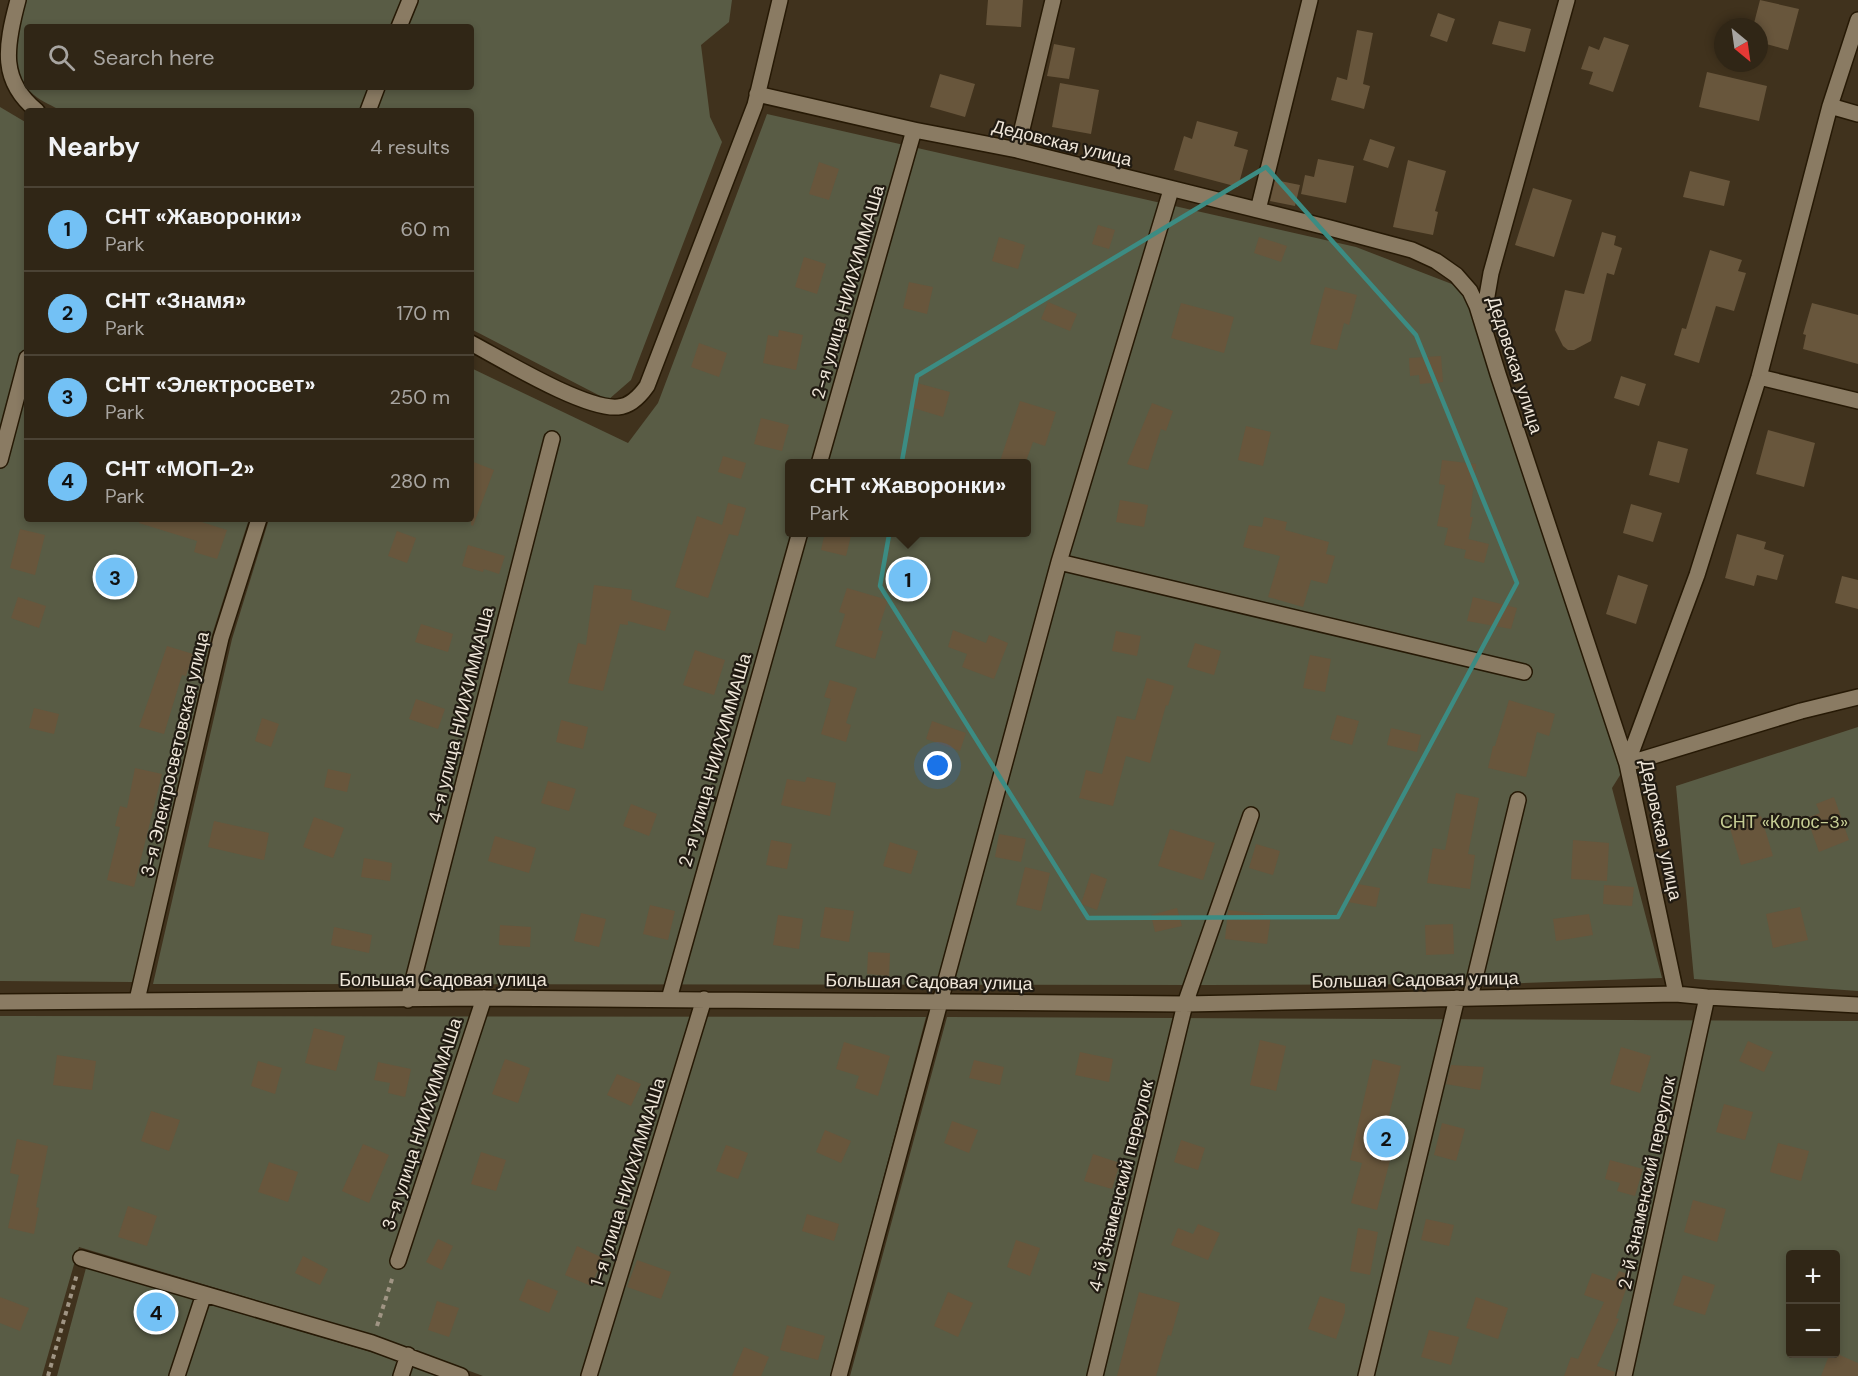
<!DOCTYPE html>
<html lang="en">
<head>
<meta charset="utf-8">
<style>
	body { margin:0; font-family:"DM Sans",sans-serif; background:#382e1f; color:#f1f3f6 }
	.controls { position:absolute; right:18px; bottom:18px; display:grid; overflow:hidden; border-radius:6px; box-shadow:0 3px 9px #0003 }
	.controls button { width:54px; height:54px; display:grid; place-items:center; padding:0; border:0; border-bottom:2px solid #4b4335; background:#302616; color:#f1f3f6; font:30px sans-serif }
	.compass { position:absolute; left:1714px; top:18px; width:54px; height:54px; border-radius:50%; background:#302616; box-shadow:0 3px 9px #0003; rotate:151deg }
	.you { position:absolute; left:938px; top:766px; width:21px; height:21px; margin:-15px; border:4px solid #fff; border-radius:50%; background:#1a73e8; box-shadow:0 0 0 9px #1a73e833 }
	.badge { display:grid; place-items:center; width:39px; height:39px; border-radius:50%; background:#73c1f5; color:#111; font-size:20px; font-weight:700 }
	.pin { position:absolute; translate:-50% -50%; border:3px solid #fff; box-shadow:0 2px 6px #0006 }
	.popup { position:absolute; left:785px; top:459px; width:246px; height:78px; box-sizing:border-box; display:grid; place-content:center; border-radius:6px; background:#302616; filter:drop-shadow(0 2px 4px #0005); font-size:20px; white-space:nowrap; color:#a8a5a1 }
	.popup b { font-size:22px; color:#f1f3f6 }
	.popup::after { content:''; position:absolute; left:50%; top:100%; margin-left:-12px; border:12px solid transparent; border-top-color:#302616 }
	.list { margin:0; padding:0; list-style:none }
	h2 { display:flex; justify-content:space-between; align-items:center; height:78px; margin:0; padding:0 24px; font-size:26px }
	h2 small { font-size:20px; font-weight:400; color:#a8a5a1 }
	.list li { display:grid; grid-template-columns:39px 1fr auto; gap:18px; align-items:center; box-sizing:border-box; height:84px; padding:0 24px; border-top:2px solid #4b4335 }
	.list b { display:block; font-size:22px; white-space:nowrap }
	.list p { margin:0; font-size:20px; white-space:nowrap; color:#a8a5a1 }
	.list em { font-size:20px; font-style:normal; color:#a8a5a1 }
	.icon { flex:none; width:33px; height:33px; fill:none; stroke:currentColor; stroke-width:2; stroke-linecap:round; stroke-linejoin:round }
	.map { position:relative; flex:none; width:1858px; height:1376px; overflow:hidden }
	.search { position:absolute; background:#302616; box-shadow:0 3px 9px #0003; left:24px; top:24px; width:450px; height:66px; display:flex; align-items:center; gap:15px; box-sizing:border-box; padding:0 21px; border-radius:6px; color:#a8a5a1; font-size:22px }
	.panel { position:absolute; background:#302616; box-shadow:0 3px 9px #0003; left:24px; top:108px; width:450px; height:414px; border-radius:6px }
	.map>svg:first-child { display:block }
	.green { fill:#595c45; fill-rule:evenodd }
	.building { fill:#68563c }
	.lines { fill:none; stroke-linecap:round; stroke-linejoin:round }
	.minor-casing { stroke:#261905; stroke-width:18 }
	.path { stroke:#a09584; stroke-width:4; stroke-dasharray:4.5 4.5; stroke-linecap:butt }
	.minor { stroke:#8a7b63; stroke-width:15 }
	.marked { fill:none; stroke:#3c8c83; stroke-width:4.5; stroke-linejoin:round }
	.labels { text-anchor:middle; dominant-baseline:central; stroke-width:4.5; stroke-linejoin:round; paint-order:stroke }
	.street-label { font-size:18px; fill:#efe6d9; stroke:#211b12 }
	.park-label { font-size:18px; fill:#c6cd94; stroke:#211b12 }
</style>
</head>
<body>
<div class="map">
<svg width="1858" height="1376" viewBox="0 0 1858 1376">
	<rect width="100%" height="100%" fill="#40321d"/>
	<!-- green -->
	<path class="green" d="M26 0H732L729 22 701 45 710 117 722 142 631 380 608 400 471 329V111H62C53 106 42 102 34 95 3 69 17 33 26 0ZM27 27H471V87H27Z
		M0 107 27 123V519H249L212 635 133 982 0 981Z
		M767 114 1356 247 1470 291 1627 764 1612 788 1662 978 1497 984 1207 985 153 984 232 639 269 519H471V368L628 443 658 403ZM790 464H1026V532H790Z
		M1858 727V991L1694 979 1676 786Z
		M0 1016 926 1017 831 1376H483L373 1335 79 1247 42 1376H0Z
		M947 1017 1858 1021V1376H850ZM1790 1254H1836V1354H1790Z
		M86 1268 388 1357 438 1376H57Z"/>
	<!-- building -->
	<path class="building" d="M988 0H1023L1021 27 986 25Z
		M1760 0 1799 9 1788 50 1759 42V27H1753Z
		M1438 13 1455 19 1447 42 1430 36Z
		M1499 21 1531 29 1525 52 1492 44Z
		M1357 30 1373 33 1363 84 1370 86 1364 109 1331 100 1337 77 1347 80Z
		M1604 37 1629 45 1613 92 1589 84 1593 72 1581 69 1589 46 1599 50Z
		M1054 44 1075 48 1069 79 1047 76Z
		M1707 72 1767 86 1759 121 1699 107Z
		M940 74 975 84 965 117 930 107Z
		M1060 83 1099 90 1091 134 1052 127Z
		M1197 121 1238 132 1234 146 1248 150 1238 187 1174 170 1184 136 1192 139Z
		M1370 139 1395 147 1388 168 1363 160Z
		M1318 159 1354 166 1346 203 1301 194 1305 175 1314 177Z
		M1408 160 1446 171 1435 211 1438 212 1433 235 1393 227Z
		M819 162 839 169 829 200 809 194Z
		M1690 171 1730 181 1724 206 1683 197Z
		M1275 180 1300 185 1295 206 1270 201Z
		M1533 188 1572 200 1554 257 1515 245Z
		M1098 225 1115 230 1109 249 1092 244Z
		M1602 232 1616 236 1614 245 1622 248 1614 275 1607 273 1591 341 1574 350H1568L1563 346 1555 330 1565 290 1584 294Z
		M999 237 1025 245 1018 269 992 261Z
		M1259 237 1287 246 1281 262 1254 253Z
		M1710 250 1742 260 1738 271 1746 273 1734 311 1716 306 1699 363 1674 355 1682 328 1686 329Z
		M804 257 826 264 817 294 795 287Z
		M909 282 933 287 927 314 903 308Z
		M1325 287 1357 295 1349 325 1344 323 1337 350 1310 344Z
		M1048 302 1077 314 1070 331 1041 319Z
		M1181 303 1234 317 1224 353 1171 338Z
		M1812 303 1858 315V364L1803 349 1806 335 1803 334Z
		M779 330 803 335 796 370 763 363 768 335 778 337Z
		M699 343 727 353 719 377 691 367Z
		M1441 356 1443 382 1420 384 1419 375 1410 376 1409 358Z
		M1621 376 1646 384 1639 406 1614 398Z
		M917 383 950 392 943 417 910 407Z
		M1020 401 1056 412 1045 446 1033 442 1025 464H999Z
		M1152 403 1173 411 1166 431 1161 429 1148 470 1127 464Z
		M761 418 789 425 782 451 754 444Z
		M1246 426 1271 432 1263 466 1238 460Z
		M1768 430 1815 443 1804 487 1756 474Z
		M1658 441 1688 449 1679 483 1649 475Z
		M723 456 746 463 741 479 718 472Z
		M1442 460 1476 464 1470 517H1473L1468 541V539L1489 544 1484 563 1464 558 1466 550 1444 545 1448 528 1437 526 1445 485 1439 484Z
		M471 461 494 470 473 526 471 525Z
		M1120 500 1148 505 1144 527 1116 522Z
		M728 503 746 508 738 536 729 534 708 598 675 587 697 516 722 525Z
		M1631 504 1662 513 1653 542 1623 533Z
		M1264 517 1287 522 1285 530 1329 542 1326 554 1335 556 1327 584 1311 580 1303 607 1268 597 1280 556 1243 547 1249 525 1262 527Z
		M140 519H192L227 530 217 559 194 552 197 541 139 523Z
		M20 529 45 535 35 575 10 568Z
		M397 531 416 538 407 563 388 556Z
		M825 532H852L846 556 821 550Z
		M1737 534 1766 542 1764 549 1784 555 1777 580 1757 575 1754 586 1725 578Z
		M468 545 505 556 499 574 484 569 483 572 462 566Z
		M1618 575 1648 585 1636 624 1606 614Z
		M1842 576 1858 580V609L1835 603Z
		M594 585 632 590 631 600 671 611 665 631 628 621V625L620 624 603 691 568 683 578 643 586 645Z
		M847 588 888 600 878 630 883 631 875 659 835 646 845 614 839 612Z
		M18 597 46 606 39 628 11 618Z
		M1473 597 1517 608 1511 629 1467 621Z
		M421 624 453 634 448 652 415 642Z
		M953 630 986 643 989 635 1008 643 994 679 962 667 967 654 948 647Z
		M1116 631 1141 636 1137 656 1112 651Z
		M1195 643 1221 651 1214 675 1187 667Z
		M167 646 193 654 186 676 182 675 164 734 139 727Z
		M695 650 725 660 714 695 683 685Z
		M1310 655 1331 659 1325 692 1303 688Z
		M1147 678 1174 686 1168 706 1166 705 1150 763 1126 756 1113 806 1079 798 1086 770 1102 774 1117 716 1135 720Z
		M830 680 857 688 846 723 851 725 846 742 821 734 831 699 824 697Z
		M416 699 445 709 438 729 409 719Z
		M1509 700 1555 714 1549 736 1537 732 1526 777 1488 768 1493 746H1495Z
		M34 708 59 714 54 734 29 728Z
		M1337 715 1359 721 1352 745 1330 739Z
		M262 718 279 724 271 747 255 741Z
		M561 720 588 727 583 749 556 742Z
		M932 721 966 733 960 751 926 739Z
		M1391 728 1421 735 1417 752 1387 745Z
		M135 768 162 774 134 887 107 880 120 827 115 826 120 806 127 808Z
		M328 769 351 774 347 792 324 787Z
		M807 777 836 783 830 816 781 805 787 779 805 782Z
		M548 781 576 789 569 811 541 803Z
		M1456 793 1479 798 1468 854 1475 855 1470 889 1427 883 1433 848 1445 850Z
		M1834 797 1849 840 1819 852 1807 818 1820 813 1816 804Z
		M631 804 657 814 649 836 623 826Z
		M1761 816 1773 856 1741 865 1729 825Z
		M314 817 344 828 333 858 303 847Z
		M214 821 269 833 264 860 208 847Z
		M1170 829 1215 843 1203 880 1158 866Z
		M999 834 1026 839 1021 862 995 857Z
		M495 836 536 848 529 873 488 861Z
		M771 840 792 844 787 869 766 865Z
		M1573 840 1609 843 1607 881 1571 879Z
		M890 842 918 851 911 874 883 866Z
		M1256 844 1280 851 1273 875 1249 868Z
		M364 858 392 863 390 881 361 877Z
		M1025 867 1050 873 1041 911 1016 905Z
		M1091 873 1107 879 1097 910 1081 904Z
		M1352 883 1380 888 1376 907 1348 902Z
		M1604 885 1634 887 1632 906 1603 904Z
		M650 905 675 911 668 940 643 934Z
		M825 907 854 911 849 942 820 937Z
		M1800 907 1808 940 1773 948 1766 914Z
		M1177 908 1182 926 1155 932 1151 915Z
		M1228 910 1271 915 1267 944 1225 939Z
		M581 913 606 919 599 947 574 941Z
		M1589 914 1593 935 1556 941 1553 919Z
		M778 915 803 919 799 949 773 945Z
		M1453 924 1454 954 1426 955 1425 925Z
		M500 925 531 927 530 947 499 945Z
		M334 927 372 935 369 953 331 945Z
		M868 952 890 953 889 976 867 974Z
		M314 1028 345 1036 336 1071 305 1063Z
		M1260 1040 1286 1046 1276 1091 1250 1085Z
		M1748 1041 1773 1052 1764 1072 1739 1061Z
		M844 1042 890 1056 878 1096 855 1088 859 1076 836 1069Z
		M1621 1047 1651 1056 1640 1093 1610 1084Z
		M1080 1052 1113 1059 1109 1082 1075 1075Z
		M57 1055 96 1061 92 1090 53 1085Z
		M505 1059 530 1068 518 1103 492 1094Z
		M1373 1059 1401 1066 1385 1131 1397 1134 1377 1210 1351 1203 1362 1163 1350 1160Z
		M974 1060 1004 1067 1000 1085 969 1078Z
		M258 1061 282 1068 275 1094 251 1086Z
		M378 1062 411 1069 405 1097 388 1093 390 1083 374 1080Z
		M1451 1065 1484 1067 1480 1090 1446 1084Z
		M617 1074 641 1084 631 1106 607 1095Z
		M1724 1104 1753 1112 1745 1140 1716 1132Z
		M151 1111 180 1120 169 1151 141 1141Z
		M952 1121 978 1130 969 1153 944 1143Z
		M1442 1123 1465 1129 1456 1161 1434 1155Z
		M825 1130 851 1141 841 1163 816 1152Z
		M17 1139 48 1146 36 1207 39 1208 34 1234 8 1228 19 1175 10 1173Z
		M1181 1140 1205 1148 1198 1170 1174 1162Z
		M1778 1143 1809 1151 1801 1181 1770 1172Z
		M363 1144 389 1155 369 1203 342 1191Z
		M726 1145 748 1153 738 1179 716 1171Z
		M481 1152 506 1160 496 1191 471 1184Z
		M1093 1154 1120 1163 1112 1189 1084 1181Z
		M1610 1160 1643 1169 1635 1196 1617 1191 1620 1183 1605 1179Z
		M269 1162 298 1172 288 1202 258 1192Z
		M1693 1200 1726 1209 1717 1242 1684 1232Z
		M128 1206 157 1216 147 1246 118 1237Z
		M807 1214 839 1224 834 1241 802 1231Z
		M1426 1219 1454 1225 1449 1246 1421 1240Z
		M1198 1224 1220 1233 1208 1260 1171 1245 1178 1228 1193 1234Z
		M1358 1228 1378 1232 1370 1275 1350 1271Z
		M438 1239 453 1246 442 1270 426 1262Z
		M1016 1240 1040 1248 1030 1276 1007 1267Z
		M577 1246 603 1258 591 1286 565 1275Z
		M303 1256 328 1269 320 1285 295 1273Z
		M637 1260 671 1272 661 1299 627 1287Z
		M1619 1271 1631 1275 1616 1318 1619 1319 1597 1366 1615 1372 1614 1376H1564L1571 1357 1578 1359 1604 1302 1584 1295 1592 1273 1614 1281Z
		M1683 1275 1715 1285 1705 1315 1673 1305Z
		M528 1279 558 1291 549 1313 519 1300Z
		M948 1292 973 1303 958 1337 934 1326Z
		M1139 1292 1180 1303 1171 1336 1168 1335 1156 1376H1117Z
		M1320 1296 1345 1304V1312L1336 1339 1308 1329Z
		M0 1297 29 1308 20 1331 0 1323Z
		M1476 1297 1508 1308 1498 1339 1466 1328Z
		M437 1301 459 1308 449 1337 428 1330Z
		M787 1325 825 1336 818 1360 780 1350Z
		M1429 1330 1459 1337 1451 1365 1421 1357Z
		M744 1347 769 1357 761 1376H732Z
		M1830 1353H1835L1858 1363V1376H1821Z"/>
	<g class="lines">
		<!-- minor casing -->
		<g class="minor-casing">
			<path id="minor" d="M18 0C5 48 0 81 37 111
				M399 27 410 0
				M757 94 914 130 1017 150 1330 228 1412 250 1436 261 1456 275 1470 291 1477 306 1498 374 1627 764 1676 994
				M1830 106 1858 114
				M368 111 377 87
				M1017 150 1053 0
				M1258 210 1310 0
				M1483 319 1491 273 1567 0
				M471 343C503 360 585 410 618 407 631 406 640 396 647 386L755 105 780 0
				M1759 377 1858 401
				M0 460 27 358
				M819 464 914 130
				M1059 562 1524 672
				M1627 764 1697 575 1759 377 1830 106 1858 20
				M1627 764 1801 711 1858 697
				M1470 998 1518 800
				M669 999 800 532
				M137 1000 221 638 259 519
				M408 1000 552 439
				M0 1002 484 998 1185 1004 1676 994 1707 997 1858 1005
				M81 1258 372 1343 461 1376
				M398 1261 484 998
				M177 1376 204 1294
				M401 1376 408 1355
				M589 1376 704 999
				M839 1376 1059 562 1171 190
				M1095 1376 1185 1004 1251 815
				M1366 1376 1457 998
				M1624 1376 1707 997"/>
		</g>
		<!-- path -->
		<path class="path" d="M377 1326 393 1276
			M48 1376 77 1274"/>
		<!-- minor -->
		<use href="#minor" class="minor"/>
	</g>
	<!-- marked area -->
	<path class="marked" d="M1266 167 1416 335 1517 583 1338 917 1088 918 880 586 917 376Z"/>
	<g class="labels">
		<!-- street labels -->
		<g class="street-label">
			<text transform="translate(1062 143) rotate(14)">Дедовская улица</text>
			<text transform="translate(848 292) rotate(-74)">2-я улица НИИХИММАШа</text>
			<text transform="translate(1515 365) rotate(72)">Дедовская улица</text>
			<text transform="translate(461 715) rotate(-76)">4-я улица НИИХИММАШа</text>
			<text transform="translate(175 754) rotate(-77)">3-я Электросветовская улица</text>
			<text transform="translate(715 760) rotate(-74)">2-я улица НИИХИММАШа</text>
			<text transform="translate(1661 830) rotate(78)">Дедовская улица</text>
			<text x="443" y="980">Большая Садовая улица</text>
			<text transform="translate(1415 980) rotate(-1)">Большая Садовая улица</text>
			<text transform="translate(929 982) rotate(1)">Большая Садовая улица</text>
			<text transform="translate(422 1124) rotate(-72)">3-я улица НИИХИММАШа</text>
			<text transform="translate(628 1182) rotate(-73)">1-я улица НИИХИММАШа</text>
			<text transform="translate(1647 1183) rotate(-78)">2-й Знаменский переулок</text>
			<text transform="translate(1121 1186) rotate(-76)">4-й Знаменский переулок</text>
		</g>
		<!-- park labels -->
		<g class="park-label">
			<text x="1784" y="822">СНТ «Колос-3»</text>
		</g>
	</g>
</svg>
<div class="controls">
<button>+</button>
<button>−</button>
</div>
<svg class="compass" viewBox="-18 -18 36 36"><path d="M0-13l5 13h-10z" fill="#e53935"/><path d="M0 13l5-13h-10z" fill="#a8a5a1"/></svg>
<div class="you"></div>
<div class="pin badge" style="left:908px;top:579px">1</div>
<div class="popup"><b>СНТ «Жаворонки»</b>Park</div>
<div class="pin badge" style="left:1386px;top:1138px">2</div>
<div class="pin badge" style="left:115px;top:577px">3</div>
<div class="pin badge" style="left:156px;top:1312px">4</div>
<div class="search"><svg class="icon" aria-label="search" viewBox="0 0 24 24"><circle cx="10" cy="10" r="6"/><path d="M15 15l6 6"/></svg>Search here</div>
<section class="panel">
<h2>Nearby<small>4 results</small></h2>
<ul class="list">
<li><span class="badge">1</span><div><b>СНТ «Жаворонки»</b><p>Park</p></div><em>60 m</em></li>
<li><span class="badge">2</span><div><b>СНТ «Знамя»</b><p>Park</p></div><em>170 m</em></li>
<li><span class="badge">3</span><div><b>СНТ «Электросвет»</b><p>Park</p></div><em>250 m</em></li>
<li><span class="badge">4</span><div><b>СНТ «МОП-2»</b><p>Park</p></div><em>280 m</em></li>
</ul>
</section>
</div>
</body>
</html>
